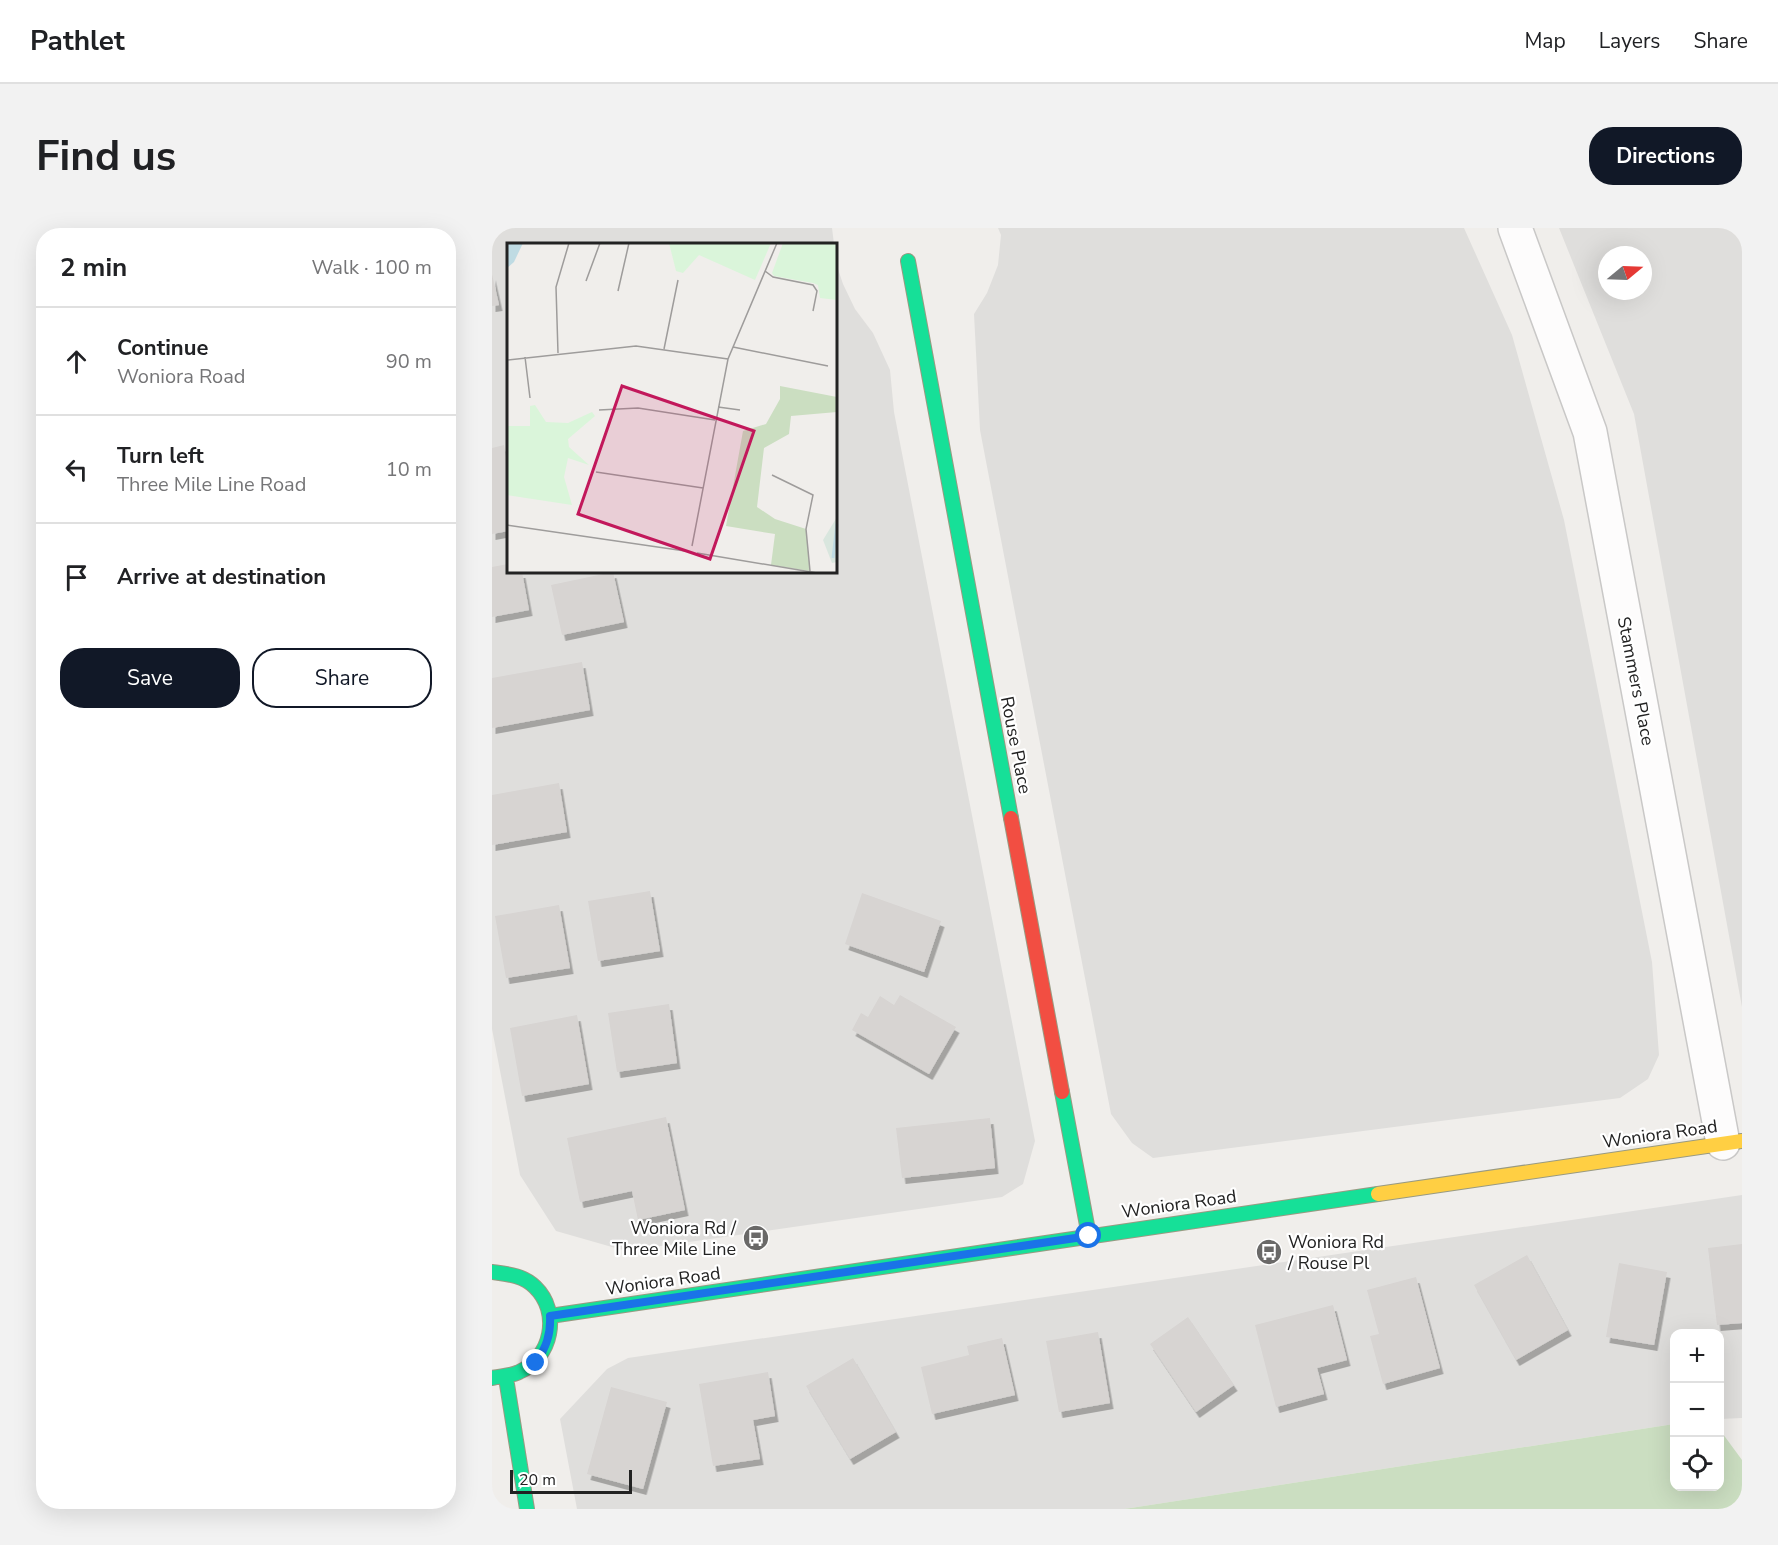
<!DOCTYPE html>
<html lang="en">
<head>
<meta charset="utf-8">
<style>
	body { margin:0; font-family:"Nunito Sans",sans-serif; background:#f2f2f2; color:#202124 }
	.controls { position:absolute; right:18px; bottom:18px; display:grid; overflow:hidden; border-radius:12px; box-shadow:0 6px 24px #0002 }
	.controls button { width:54px; height:54px; display:grid; place-items:center; padding:0; border:0; border-bottom:2px solid #e0e0e0; background:#fff; color:#202124; font:30px sans-serif }
	.compass { position:absolute; left:1106px; top:18px; width:54px; height:54px; border-radius:50%; background:#fff; box-shadow:0 6px 24px #0002; rotate:71deg }
	.scale { position:absolute; left:18px; bottom:15px; width:122px; box-sizing:border-box; padding-left:6px; border:3px solid #222; border-top:0; font-size:16px; line-height:21px; white-space:nowrap; color:#222; -webkit-text-stroke:4px #fff; paint-order:stroke }
	.stop { position:absolute; width:18px; height:18px; margin:-14px; border:4px solid #1a73e8; border-radius:50%; background:#fff }
	.stop.end { background:#1a73e8; border-color:#fff; box-shadow:0 2px 6px #0008 }
	.list { margin:0; padding:0; list-style:none }
	h2 { display:flex; justify-content:space-between; align-items:center; height:78px; margin:0; padding:0 24px; font-size:26px }
	h2 small { font-size:20px; font-weight:400; color:#757577 }
	.list li { display:grid; grid-template-columns:39px 1fr auto; gap:18px; align-items:center; box-sizing:border-box; height:108px; padding:0 24px; border-top:2px solid #e0e0e0 }
	.list b { display:block; font-size:22px; white-space:nowrap }
	.list p { margin:0; font-size:20px; white-space:nowrap; color:#757577 }
	.list em { font-size:20px; font-style:normal; color:#757577 }
	.actions { display:flex; gap:12px; padding:18px 24px }
	.actions a { flex:1; padding:14px 0; border:2px solid #111827; border-radius:24px; text-align:center; font-size:21px; color:#111827 }
	.actions .main { background:#111827; color:#fff }
	.icon { flex:none; width:33px; height:33px; fill:none; stroke:currentColor; stroke-width:2; stroke-linecap:round; stroke-linejoin:round }
	.map { position:relative; flex:none; width:1250px; height:1281px; overflow:hidden; border-radius:24px }
	header { display:flex; align-items:center; gap:36px; box-sizing:border-box; height:84px; padding:0 30px; background:#fff; border-bottom:2px solid #e0e0e0 }
	header strong { font-size:28px }
	nav { display:flex; gap:33px; margin-inline-start:auto; font-size:21px }
	.intro { display:flex; align-items:center; justify-content:space-between; box-sizing:border-box; height:144px; padding:0 36px }
	h1 { margin:0; font-size:42px }
	.button { padding:15px 27px; border-radius:24px; background:#111827; color:#fff; font-size:21px; font-weight:700 }
	main { display:flex; gap:36px; padding:0 36px }
	aside { flex:1; background:#fff; border-radius:24px; box-shadow:0 6px 24px #0002 }
	.map>svg:first-child { display:block }
	.residential { fill:#dfdedc; fill-rule:evenodd }
	.forest { fill:#cbdec1 }
	.building { fill:#d7d4d2; filter:url(#shadow) }
	.lines { fill:none; stroke-linecap:round; stroke-linejoin:round }
	.street-casing { stroke:#c9c8c7; stroke-width:36 }
	.fast-casing { stroke:#999a82; stroke-width:16 }
	.slow-casing { stroke:#999a82; stroke-width:16 }
	.jam-casing { stroke:#999a82; stroke-width:16 }
	.street { stroke:#fdfcfc; stroke-width:33 }
	.fast { stroke:#16e098; stroke-width:14 }
	.slow { stroke:#ffcf43; stroke-width:14 }
	.jam { stroke:#f24e42; stroke-width:14 }
	.route { stroke:#1a73e8; stroke-width:8 }
	.labels { text-anchor:middle; dominant-baseline:central; stroke-width:4.5; stroke-linejoin:round; paint-order:stroke }
	.street-label { font-size:18px; fill:#222; stroke:#fff }
	.poi-label { font-size:18px; fill:#222; stroke:#fff; text-anchor:end }
	.inset-river { fill:none; stroke:#bfdbe3; stroke-width:3 }
	.inset-road { fill:none; stroke:#9e9c9b; stroke-width:1.5 }
	.view { fill:#c2185b; fill-opacity:0.15; stroke:#c2185b; stroke-width:3 }
	.inset-edge { fill:none; stroke:#222; stroke-width:3 }
</style>
</head>
<body>
<header>
<strong>Pathlet</strong>
<nav><a>Map</a><a>Layers</a><a>Share</a></nav>
</header>
<div class="intro"><h1>Find us</h1><a class="button">Directions</a></div>
<main>
<aside>
<h2>2 min<small>Walk · 100 m</small></h2>
<ul class="list">
<li><svg class="icon" aria-label="ahead" viewBox="0 0 24 24"><path d="M12 20V5M6 11l6-6 6 6"/></svg><div><b>Continue</b><p>Woniora Road</p></div><em>90 m</em></li>
<li><svg class="icon" aria-label="left" viewBox="0 0 24 24"><path d="M17 20v-9H6M10 6l-5 5 5 5"/></svg><div><b>Turn left</b><p>Three Mile Line Road</p></div><em>10 m</em></li>
<li><svg class="icon" aria-label="arrive" viewBox="0 0 24 24"><path d="M6 21V4h12l-3 4 3 4H6"/></svg><div><b>Arrive at destination</b></div></li>
</ul>
<div class="actions"><a class="main">Save</a><a>Share</a></div>
</aside>
<div class="map">
<svg width="1250" height="1281" viewBox="0 0 1250 1281">
	<defs>
		<filter id="shadow"><feDropShadow dx="3.5" dy="6" stdDeviation="0" flood-color="#0004"/></filter>
	</defs>
	<rect width="100%" height="100%" fill="#f0eeeb"/>
	<!-- residential -->
	<path class="residential" d="M0 0H340L342 16H16V344H344V25L345 38 351 56 363 81 381 105 398 142 402 184 543 913 531 956 510 969 134 1023 64 1003 28 947 0 801Z
		M506 0H972L1020 107 1072 292 1160 734 1167 827 1156 851 1128 870 661 930 640 915 619 886 488 202 482 86 495 65 506 37 509 7Z
		M1067 0H1250V779L1142 186ZM1115 27H1151V63H1115Z
		M1250 967V1190L1228 1191V1106H1182V1196L632 1281H85L68 1191 115 1141 136 1130Z"/>
	<!-- forest -->
	<path class="forest" d="M1182 1196V1258H1228V1202L1250 1232V1281H632Z"/>
	<!-- building -->
	<path class="building" d="M0 46 7 77 0 78Z
		M12 217 16 240V303L0 306V220Z
		M16 336V344H30L37 382 0 389V339Z
		M121 344 132 394 70 407 59 357Z
		M90 434 98 482 0 500V450Z
		M67 555 75 604 0 617V567Z
		M158 663 168 723 106 733 96 673Z
		M370 665 449 693 432 744 353 716Z
		M67 677 78 740 14 750 3 688Z
		M408 767 464 799 437 846 360 802 369 785 376 789 388 768 402 777Z
		M177 776 185 835 125 844 116 785Z
		M85 787 97 856 30 868 18 800Z
		M174 889 193 982 146 992 140 963 88 974 75 910Z
		M498 890 503 940 410 950 404 900Z
		M1250 1016V1095L1225 1097 1216 1020Z
		M1035 1027 1076 1102 1024 1132 982 1057Z
		M1127 1035 1175 1044 1162 1117 1114 1109Z
		M924 1049 948 1140 891 1156 878 1108 887 1106 875 1062Z
		M841 1077 855 1132 825 1140 832 1166 784 1179 763 1097Z
		M696 1089 742 1157 704 1184 658 1116Z
		M606 1104 618 1175 567 1184 554 1113Z
		M510 1110 523 1167 440 1186 429 1139 477 1127 475 1118Z
		M361 1130 404 1204 358 1231 314 1158Z
		M276 1144 283 1188 261 1192 268 1231 221 1238 207 1156Z
		M119 1159 175 1174 151 1261 95 1246Z"/>
	<g class="lines">
		<!-- street casing -->
		<g class="street-casing">
			<path id="street" d="M1023 0 1098 204 1231 915"/>
		</g>
		<!-- fast casing -->
		<g class="fast-casing">
			<path id="fast" d="M416 33 519 590
				M570 864 597 1008
				M0 1044C15 1046 31 1047 43 1059 69 1084 60 1130 27 1144 20 1148 8 1148 0 1150
				M58 1088 886 966
				M14 1150 35 1281"/>
		</g>
		<!-- slow casing -->
		<g class="slow-casing">
			<path id="slow" d="M886 966 1250 913"/>
		</g>
		<!-- jam casing -->
		<g class="jam-casing">
			<path id="jam" d="M519 590 570 864"/>
		</g>
		<!-- street -->
		<use href="#street" class="street"/>
		<!-- fast -->
		<use href="#fast" class="fast"/>
		<!-- slow -->
		<use href="#slow" class="slow"/>
		<!-- jam -->
		<use href="#jam" class="jam"/>
	</g>
	<g class="lines">
		<!-- route -->
		<path class="route" d="M44 1135C54 1119 59 1107 58 1088L597 1008"/>
	</g>
	<!-- icons -->
	<defs>
		<g id="bus-disc" transform="scale(1.35)"><circle r="9.5" fill="#6a6968" stroke="#fff"/><path d="M-5-6H5V4H4V6H2V4H-2V6H-4V4H-5ZM-3.5-4V0h7V-4ZM-3.5 1.2v1.5H-2V1.2ZM2 1.2v1.5H3.5V1.2Z" fill="#fff"/></g>
	</defs>
	<g fill-rule="evenodd">
		<use href="#bus-disc" x="264" y="1010"/>
		<use href="#bus-disc" x="777" y="1024"/>
	</g>
	<g class="labels">
		<!-- street labels -->
		<g class="street-label">
			<text transform="translate(1144 453) rotate(79)">Stammers Place</text>
			<text transform="translate(524 517) rotate(79)">Rouse Place</text>
			<text transform="translate(1168 906) rotate(-8)">Woniora Road</text>
			<text transform="translate(687 976) rotate(-8)">Woniora Road</text>
			<text transform="translate(171 1053) rotate(-8)">Woniora Road</text>
		</g>
		<!-- poi labels -->
		<g class="poi-label">
			<text x="244" y="1000">Woniora Rd /<tspan x="244" dy="21">Three Mile Line</tspan></text>
			<text x="796" y="1014" text-anchor="start">Woniora Rd<tspan x="796" dy="21">/ Rouse Pl</tspan></text>
		</g>
	</g>
	<!-- overview -->
	<g transform="translate(15 15)">
		<rect width="330" height="330" fill="#f0eeeb"/>
		<path d="M273 143 330 154V169L284 173 282 191 257 205 250 264 268 276 299 286 303 328 264 322 268 291 219 283 236 188 259 181 273 156Z" fill="#cbdec1"/>
		<path d="M330 274V319L325 320 316 297Z" fill="#d9e6de"/>
		<path d="M162 0H264L248 37 192 12 176 30 169 28ZM276 0H330V57L313 55 311 42 306 40 267 33 265 30ZM28 162 39 179 61 180 85 169 88 173 61 196 62 204 82 222 61 215 57 234 65 262 0 252V183H23V163Z" fill="#daf5da"/>
		<path d="M0 0H16L7 19 0 25Z" fill="#bfdbe3"/>
		<path class="inset-river" d="M326 315 330 281"/>
		<path class="inset-road" d="M258 28 266 34 306 42 310 48 306 68M79 38 93 0M111 48 122 0M226 104 321 123M157 106 171 37M51 110 49 44 62 0M18 114 23 155M0 117 129 103 221 116M211 164 233 167M92 167 131 165 208 177M89 229 196 245M265 232 306 252 299 286 303 328M0 282 178 308M185 303 221 116 270 0M190 310 310 330"/>
		<path class="view" d="M115 143 247 188 203 316 71 271Z"/>
		<rect width="330" height="330" class="inset-edge"/>
	</g>
</svg>
<div class="controls">
<button>+</button>
<button>−</button>
<button><svg class="icon" aria-label="locate" viewBox="0 0 24 24"><circle cx="12" cy="12" r="6"/><path d="M12 2v4M12 18v4M2 12h4M18 12h4"/></svg></button>
</div>
<svg class="compass" viewBox="-18 -18 36 36"><path d="M0-13l5 13h-10z" fill="#e53935"/><path d="M0 13l5-13h-10z" fill="#757577"/></svg>
<div class="scale">20 m</div>
<div class="stop" style="left:597px;top:1008px"></div>
<div class="stop end" style="left:44px;top:1135px"></div>
</div>
</main>
</body>
</html>
